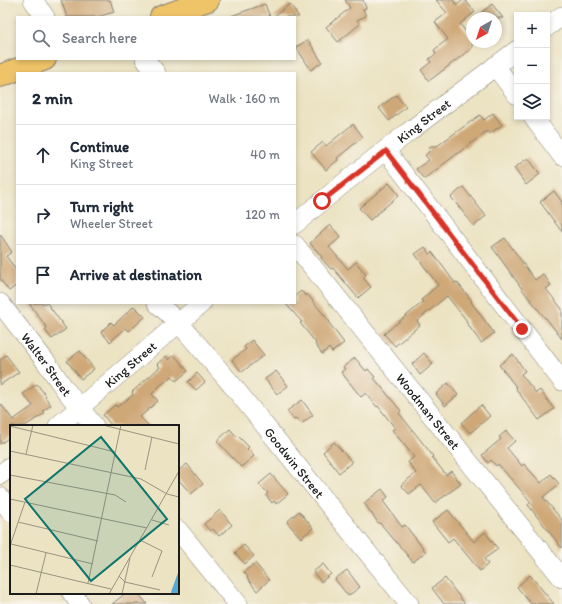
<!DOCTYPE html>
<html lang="en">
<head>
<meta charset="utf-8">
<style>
	body { margin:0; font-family:Itim,sans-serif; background:#f6f6f7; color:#1f2937 }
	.controls { position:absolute; right:12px; top:12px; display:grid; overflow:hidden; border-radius:0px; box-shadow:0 2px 6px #0003 }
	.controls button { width:36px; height:36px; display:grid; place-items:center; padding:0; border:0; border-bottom:1px solid #e0e1e3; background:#fff; color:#1f2937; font:20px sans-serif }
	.compass { position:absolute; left:466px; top:12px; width:36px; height:36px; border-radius:50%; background:#fff; box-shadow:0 2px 6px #0003; rotate:219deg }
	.stop { position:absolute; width:12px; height:12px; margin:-9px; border:3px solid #d93025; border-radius:50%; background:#fff }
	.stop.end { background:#d93025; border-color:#fff; box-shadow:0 1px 4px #0008 }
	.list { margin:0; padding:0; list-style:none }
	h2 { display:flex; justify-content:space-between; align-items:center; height:52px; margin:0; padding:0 16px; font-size:17px }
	h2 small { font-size:13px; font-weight:400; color:#747a83 }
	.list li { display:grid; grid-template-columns:26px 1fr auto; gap:12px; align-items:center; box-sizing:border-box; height:60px; padding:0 16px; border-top:1px solid #e0e1e3 }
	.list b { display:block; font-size:15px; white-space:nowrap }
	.list p { margin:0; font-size:13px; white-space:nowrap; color:#747a83 }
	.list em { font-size:13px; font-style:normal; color:#747a83 }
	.icon { flex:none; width:22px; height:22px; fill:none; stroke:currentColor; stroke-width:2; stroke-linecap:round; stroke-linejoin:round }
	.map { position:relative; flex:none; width:562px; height:604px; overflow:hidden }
	.search { position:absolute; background:#fff; box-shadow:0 2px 6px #0003; left:16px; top:16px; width:280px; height:44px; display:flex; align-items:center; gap:10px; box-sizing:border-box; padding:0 14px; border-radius:0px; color:#747a83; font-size:15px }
	.panel { position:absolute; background:#fff; box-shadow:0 2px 6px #0003; left:16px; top:72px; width:280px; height:232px; border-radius:0px }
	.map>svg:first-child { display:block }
	.building { fill:#cfa878 }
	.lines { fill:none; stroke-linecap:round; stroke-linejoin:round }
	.minor-casing { stroke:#848070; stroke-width:20 }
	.major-casing { stroke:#848070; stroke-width:24 }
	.minor { stroke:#fff; stroke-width:19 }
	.major { stroke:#efc469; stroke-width:22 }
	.route { stroke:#d93025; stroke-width:5 }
	.labels { text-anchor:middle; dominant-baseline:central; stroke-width:4; stroke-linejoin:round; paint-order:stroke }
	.street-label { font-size:13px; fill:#1c1c1c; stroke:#f7f3e8 }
	.inset-road { fill:none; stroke:#999380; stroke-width:1 }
	.view { fill:#0f766e; fill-opacity:0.15; stroke:#0f766e; stroke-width:2 }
	.inset-edge { fill:none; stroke:#1c1c1c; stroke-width:2 }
</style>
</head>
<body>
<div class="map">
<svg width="562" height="604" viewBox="0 0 562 604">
	<rect width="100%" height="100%" fill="#f7f3e8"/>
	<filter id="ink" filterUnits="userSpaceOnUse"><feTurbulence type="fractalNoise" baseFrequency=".025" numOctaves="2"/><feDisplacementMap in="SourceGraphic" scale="8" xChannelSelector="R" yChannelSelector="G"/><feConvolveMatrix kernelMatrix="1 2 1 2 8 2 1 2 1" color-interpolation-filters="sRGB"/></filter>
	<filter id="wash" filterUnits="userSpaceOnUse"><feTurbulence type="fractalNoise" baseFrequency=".012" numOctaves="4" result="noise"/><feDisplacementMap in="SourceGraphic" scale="16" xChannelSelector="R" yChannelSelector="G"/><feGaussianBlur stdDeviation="0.9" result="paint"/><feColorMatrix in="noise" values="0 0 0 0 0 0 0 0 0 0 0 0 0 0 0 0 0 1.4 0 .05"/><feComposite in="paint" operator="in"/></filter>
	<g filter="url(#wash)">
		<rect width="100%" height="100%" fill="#ece3c3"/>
		<g id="blocks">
			<!-- building -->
			<path class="building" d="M61 0H110L114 12 97 17H67Z
				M345 0H363L366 8 363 9 366 16 357 20 360 24 338 42 326 27 350 8Z
				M436 0H453L457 5 463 0H465L475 12 460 24 472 40V48L429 81 421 70 431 62 429 59 436 54 434 50 448 39 435 22 447 13Z
				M265 4 270 17H232L231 16Z
				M290 4 299 17H273Z
				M492 4 503 18H475Z
				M308 40 322 62 311 70 296 47Z
				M396 95 406 107 389 121 379 108Z
				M493 113 502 125 489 134 487 131 424 179 416 169 429 160 425 155 429 152 430 146H437L480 115 484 120Z
				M353 124 363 137 337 158 338 160 326 170 311 152 323 142 326 146Z
				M528 158 540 174 526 185 514 168Z
				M389 183 399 195 370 220 359 208Z
				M463 187 486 216 474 226 451 197Z
				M554 191 562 202V232L540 202Z
				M330 225 341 237 329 247 348 269 356 262 366 275 363 278 371 287 358 298 333 268 331 269 321 258 322 257 310 243Z
				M0 234 12 252 6 256 17 271V285L9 291 0 279Z
				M505 238 535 280 543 274 551 285 546 289 562 309V339L546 318H545L525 293 492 247Z
				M425 247 430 254 432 252 455 283 457 282 472 301 471 302 494 333 481 343 466 322 467 321 447 296 417 321 420 325 395 346 384 334 423 302 421 300 438 285 415 254Z
				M301 291 306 296 307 294 330 322 329 323 344 343 332 352 329 348 322 354 315 344 316 343 300 323 302 322 285 303H295V296Z
				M29 303H47L66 329 52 339 45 330 47 328Z
				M134 306 145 317 129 331 126 328 110 342 101 332 111 322 114 325Z
				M252 340 264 355 242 372 232 360 246 349 244 347Z
				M80 351 94 369 81 379 67 361Z
				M424 353 433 364 420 375 412 364Z
				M513 354 525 371 521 374 536 393 540 390 554 409 539 420 516 389 517 388 499 365Z
				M6 355 19 372 0 385V360Z
				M174 355 188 371 176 381 172 376 157 388V389L152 394 158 401 140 417 149 426H112L103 415 115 405 117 407 133 395 132 392 160 367 157 364 166 356 169 360Z
				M355 358 366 371 368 369 375 377 374 378 401 411 399 413 433 456 432 457 446 475 451 471 461 484 435 503 421 485 409 494 401 485 416 473 408 462 414 457 392 430 395 428 378 406 377 407 366 393 361 397 341 372 345 369 343 367Z
				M276 371 288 386 277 394 265 379Z
				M197 373 205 382 196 390 188 382Z
				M448 383 458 395 445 406 436 394Z
				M37 384 46 396 45 397 51 405 43 411 45 413 25 426H11V436L0 444V403L13 420 33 406 23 394Z
				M302 400 313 415 301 424 296 418 294 420 287 411Z
				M481 405 490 416 470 433 461 423Z
				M230 429 237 437 238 436 249 447 247 449 254 456 241 467 217 441Z
				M506 431 515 441 507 448 522 466 524 464 541 483 551 474 559 484 543 497 562 520V548L528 505 531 502 498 464 496 466 491 460 488 463 482 455 501 439 499 437Z
				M334 442 352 462 339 473 323 452Z
				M187 464 203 484 191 494 178 479V471Z
				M271 474 288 494 276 504 274 501 272 503 266 495 268 493 259 484Z
				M382 489 388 497 383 501 402 527 405 525 426 552 413 562 380 523 379 524 364 503Z
				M220 510 232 525 219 536 213 529 210 531 204 524Z
				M448 510 474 542 485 532 498 549 484 559 488 564 480 571 453 538 448 542 432 522Z
				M299 511 313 528 301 538 287 522Z
				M244 545 254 556 245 564 235 553Z
				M255 563 269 580 257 591 247 578 248 577 244 572Z
				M323 564 331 574 321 582 313 572Z
				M347 570 360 587 348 596 335 579Z
				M530 575 554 604H531L517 587Z
				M445 578 465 604H444L432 588Z
				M126 593H138L147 604H112Z"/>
		</g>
	</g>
	<g filter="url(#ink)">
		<use href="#blocks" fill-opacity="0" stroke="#848070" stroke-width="1"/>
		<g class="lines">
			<!-- minor casing -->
			<g class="minor-casing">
				<g id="minor">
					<path d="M33 0 45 17"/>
					<path d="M547 27 562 16"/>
					<path d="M145 59 156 73"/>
					<path d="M495 66 517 95"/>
					<path d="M533 117 562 156"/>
					<path d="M386 151 562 381"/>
					<path id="s1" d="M295 224C366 163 442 106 517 50"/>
					<path id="s2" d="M295 245 562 578"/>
					<path id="s3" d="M0 303 46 362 64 388 94 426"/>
					<path id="s4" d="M157 303 179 323 232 385 409 604"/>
					<path id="s5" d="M58 426 202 303"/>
					<path d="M0 475 11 466"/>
					<path d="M0 497 11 512"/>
					<path d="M178 530 238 604"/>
					<path d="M72 593 80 604"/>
				</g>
			</g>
			<!-- major casing -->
			<g class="major-casing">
				<path id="major" d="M161 17 208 0
					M0 76 45 59"/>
			</g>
			<!-- minor -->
			<use href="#minor" class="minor"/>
			<!-- major -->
			<use href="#major" class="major"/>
		</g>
	</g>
	<g class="lines" filter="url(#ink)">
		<!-- route -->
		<path class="route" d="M322 201 386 151 522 329"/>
	</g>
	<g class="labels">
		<!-- street labels -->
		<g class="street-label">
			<text stroke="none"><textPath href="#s1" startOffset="165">King Street</textPath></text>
			<text stroke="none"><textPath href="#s5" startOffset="95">King Street</textPath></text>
			<text stroke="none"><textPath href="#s3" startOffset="77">Walter Street</textPath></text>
			<text stroke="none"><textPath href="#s2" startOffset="213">Woodman Street</textPath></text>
			<text stroke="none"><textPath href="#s4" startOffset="211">Goodwin Street</textPath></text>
		</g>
	</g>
	<!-- overview -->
	<g transform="translate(10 425)">
		<rect width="169" height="169" fill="#ece3c3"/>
		<path d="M169 145V169H161V167Z" fill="#58aad3"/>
		<path class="inset-road" d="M93 0 169 19M0 1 105 27M0 26 131 54 157 69 169 72M16 29 23 0M135 45 142 12M0 50 105 70 116 77M0 74 137 103M142 95 159 100M8 97 88 116M130 115 152 126 142 152M1 119 83 139M0 121 15 77M0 140 101 164M109 151 115 157 150 165M78 158 111 0M26 169 36 128M99 169 169 46M112 169 120 133"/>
		<path class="view" d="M91 12 157 94 81 156 15 74Z"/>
		<rect width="169" height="169" class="inset-edge"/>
	</g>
</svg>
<div class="controls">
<button>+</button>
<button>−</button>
<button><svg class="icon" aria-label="layers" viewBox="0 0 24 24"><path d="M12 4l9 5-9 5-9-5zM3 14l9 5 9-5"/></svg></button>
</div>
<svg class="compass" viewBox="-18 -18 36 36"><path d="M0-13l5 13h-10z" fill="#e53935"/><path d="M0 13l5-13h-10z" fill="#747a83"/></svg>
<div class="stop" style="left:322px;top:201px"></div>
<div class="stop end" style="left:522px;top:329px"></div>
<div class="search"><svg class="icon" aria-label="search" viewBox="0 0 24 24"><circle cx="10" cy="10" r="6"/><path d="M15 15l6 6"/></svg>Search here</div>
<section class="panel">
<h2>2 min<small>Walk · 160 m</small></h2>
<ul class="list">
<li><svg class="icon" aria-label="ahead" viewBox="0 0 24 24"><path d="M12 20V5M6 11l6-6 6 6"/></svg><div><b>Continue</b><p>King Street</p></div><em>40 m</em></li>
<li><svg class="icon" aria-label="right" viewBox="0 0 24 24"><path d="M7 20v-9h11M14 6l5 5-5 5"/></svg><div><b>Turn right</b><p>Wheeler Street</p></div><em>120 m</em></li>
<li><svg class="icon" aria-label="arrive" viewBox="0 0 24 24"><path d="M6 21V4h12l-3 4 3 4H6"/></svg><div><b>Arrive at destination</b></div></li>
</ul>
</section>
</div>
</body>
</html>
